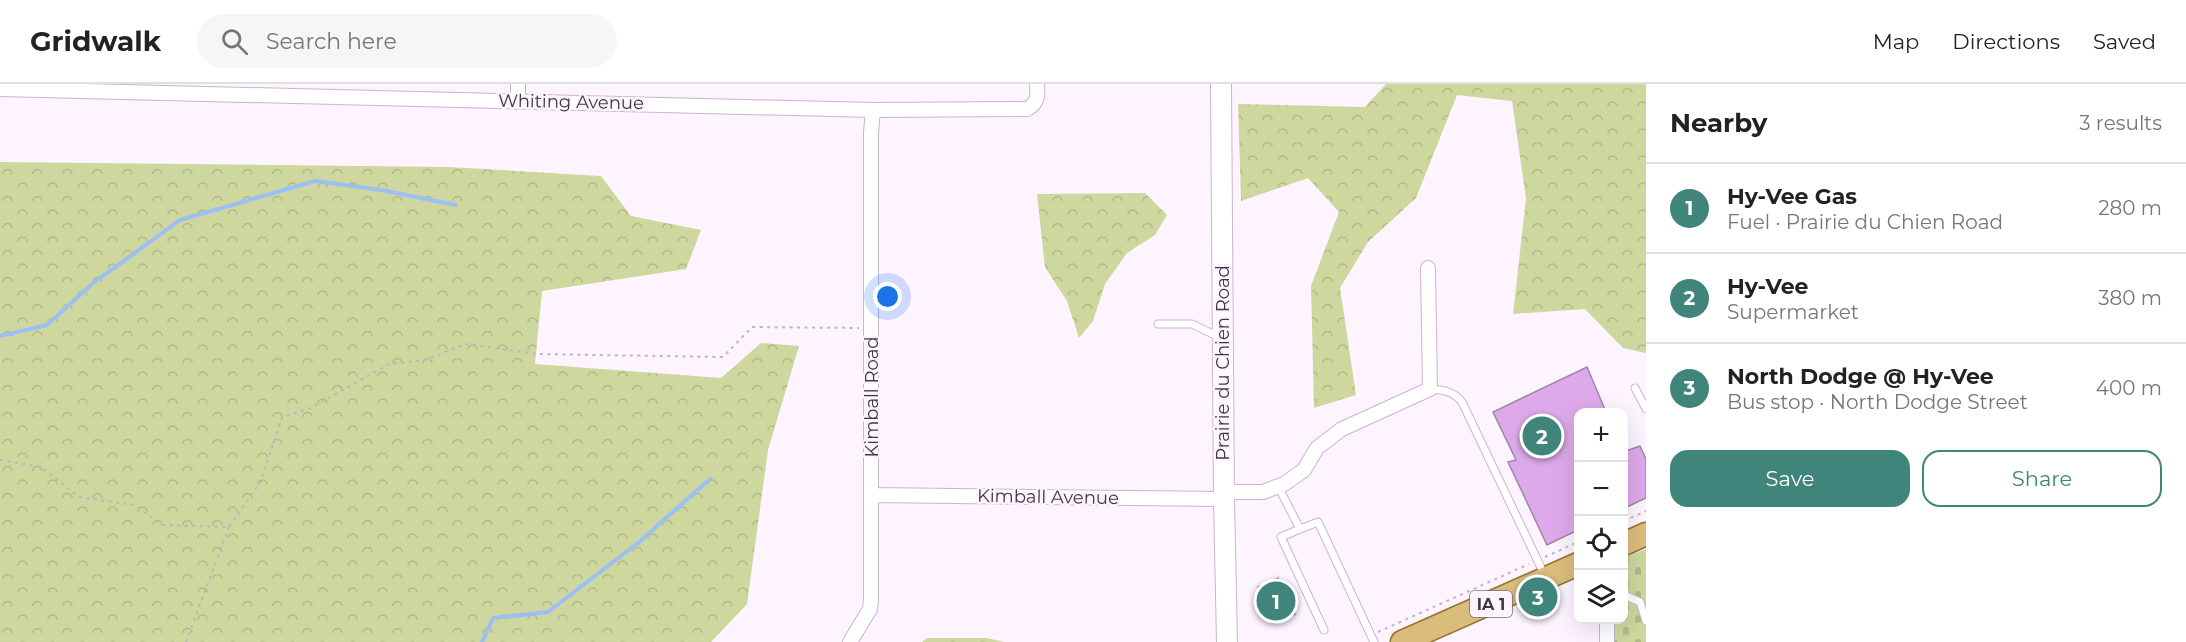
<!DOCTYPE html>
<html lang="en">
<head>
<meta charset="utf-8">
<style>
	body { margin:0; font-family:Montserrat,sans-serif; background:#f6f6f6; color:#222 }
	.controls { position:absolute; right:18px; bottom:18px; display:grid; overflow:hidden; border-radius:12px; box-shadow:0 6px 24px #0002 }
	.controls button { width:54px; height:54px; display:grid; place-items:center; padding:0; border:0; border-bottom:2px solid #e0e0e0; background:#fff; color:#222; font:30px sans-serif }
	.you { position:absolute; left:888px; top:213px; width:21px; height:21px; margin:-15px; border:4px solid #fff; border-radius:50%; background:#1a73e8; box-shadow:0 0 0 9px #1a73e833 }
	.badge { display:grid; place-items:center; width:39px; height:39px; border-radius:50%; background:#3f857c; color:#fff; font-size:20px; font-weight:700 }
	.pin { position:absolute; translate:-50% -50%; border:3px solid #fff; box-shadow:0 2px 6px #0006 }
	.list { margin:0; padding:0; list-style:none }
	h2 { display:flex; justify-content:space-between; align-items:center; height:78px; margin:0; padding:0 24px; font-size:26px }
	h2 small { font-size:20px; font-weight:400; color:#767676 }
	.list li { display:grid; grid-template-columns:39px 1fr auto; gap:18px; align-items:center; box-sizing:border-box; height:90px; padding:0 24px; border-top:2px solid #e0e0e0 }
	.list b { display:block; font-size:22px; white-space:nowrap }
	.list p { margin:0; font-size:20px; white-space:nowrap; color:#767676 }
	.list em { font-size:20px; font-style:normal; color:#767676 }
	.actions { display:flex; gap:12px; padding:18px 24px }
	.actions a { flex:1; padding:14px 0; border:2px solid #3f857c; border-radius:18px; text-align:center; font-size:21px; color:#3f857c }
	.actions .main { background:#3f857c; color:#fff }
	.icon { flex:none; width:33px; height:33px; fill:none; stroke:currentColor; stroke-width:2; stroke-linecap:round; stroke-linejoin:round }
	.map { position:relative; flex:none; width:1646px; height:558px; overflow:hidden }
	header { display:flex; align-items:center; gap:36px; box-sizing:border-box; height:84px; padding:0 30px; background:#fff; border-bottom:2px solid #e0e0e0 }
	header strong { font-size:28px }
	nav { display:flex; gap:33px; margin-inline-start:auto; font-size:21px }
	.search { width:420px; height:54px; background:#f6f6f6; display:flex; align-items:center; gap:15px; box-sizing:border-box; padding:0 21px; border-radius:33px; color:#767676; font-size:22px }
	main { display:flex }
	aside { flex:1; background:#fff }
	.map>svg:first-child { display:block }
	.forest { fill:url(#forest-crowns) }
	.cemetery { fill:url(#cemetery-stones) }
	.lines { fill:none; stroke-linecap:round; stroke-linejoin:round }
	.stream { stroke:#9ac0f4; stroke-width:4 }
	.building { fill:#dea9ea; stroke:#9c88a1; stroke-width:1.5 }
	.lane-casing { stroke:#cab4cf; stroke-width:9 }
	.street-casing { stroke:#cab4cf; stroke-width:16 }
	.secondary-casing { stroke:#cab4cf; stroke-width:22 }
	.primary-casing { stroke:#95722e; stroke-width:25 }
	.path { stroke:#bdb5bf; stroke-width:2; stroke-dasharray:3 4.5; stroke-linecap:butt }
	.lane { stroke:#fff; stroke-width:7 }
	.street { stroke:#fff; stroke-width:14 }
	.secondary { stroke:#fff; stroke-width:20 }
	.primary { stroke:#dbbd7b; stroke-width:22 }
	.labels { text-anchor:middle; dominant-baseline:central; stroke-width:5; stroke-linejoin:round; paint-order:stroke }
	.shield { fill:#fdf4ff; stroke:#78707a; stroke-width:1.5 }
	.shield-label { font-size:16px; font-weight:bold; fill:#3f3741 }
	.street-label { font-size:18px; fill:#3f3741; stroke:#fdf4ff }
</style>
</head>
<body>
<header>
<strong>Gridwalk</strong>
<div class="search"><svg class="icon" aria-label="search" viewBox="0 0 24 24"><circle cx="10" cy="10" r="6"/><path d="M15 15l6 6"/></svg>Search here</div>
<nav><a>Map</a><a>Directions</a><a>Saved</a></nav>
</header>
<main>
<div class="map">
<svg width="1646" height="558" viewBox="0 0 1646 558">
	<defs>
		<pattern id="forest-crowns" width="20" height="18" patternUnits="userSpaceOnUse" patternTransform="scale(1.5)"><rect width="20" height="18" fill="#ced79e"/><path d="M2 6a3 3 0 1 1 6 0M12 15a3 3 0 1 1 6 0" fill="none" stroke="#b2b989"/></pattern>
		<pattern id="cemetery-stones" width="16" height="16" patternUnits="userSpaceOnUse" patternTransform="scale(1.5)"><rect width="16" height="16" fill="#ced79e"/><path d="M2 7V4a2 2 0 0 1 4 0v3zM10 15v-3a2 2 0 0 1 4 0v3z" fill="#b2b989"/></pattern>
	</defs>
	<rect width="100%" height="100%" fill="#fdf4ff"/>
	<!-- forest -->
	<path class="forest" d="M1386 0H1646V269L1623 264 1585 225 1513 230 1526 115 1512 17 1457 11 1416 114 1368 158 1340 204 1356 311 1314 324 1311 202 1339 128 1308 94 1241 117 1238 20 1365 23Z
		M0 78 449 83 601 92 631 132 701 146 686 185 542 207 535 280 721 294 761 259 799 262 768 366 747 520 711 558H0Z
		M1145 109 1167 131 1155 151 1127 169 1105 200 1093 237 1079 254 1067 217 1045 183 1037 110Z
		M927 554H986L1005 558H922Z"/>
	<!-- cemetery -->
	<path class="cemetery" d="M1646 465V558H1612V536H1624V474Z"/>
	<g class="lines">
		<!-- stream -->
		<path class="stream" d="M0 252 47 241 92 200 180 136 315 97 381 106 456 121
			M482 558 493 534 548 528 638 459 710 395"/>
	</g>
	<!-- building -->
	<path class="building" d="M1587 283 1606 328H1578V446L1547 461 1508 378 1516 376 1493 328Z
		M1640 362 1646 375V414L1623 425V368Z
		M1278 494 1295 530 1274 539 1258 503Z"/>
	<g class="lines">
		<!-- lane casing -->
		<g class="lane-casing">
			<path id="lane" d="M1158 240H1192L1219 253
				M1635 304 1646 325
				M1430 305C1444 306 1453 307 1462 318L1545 492
				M1278 402 1300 445 1318 438 1374 558
				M1300 445 1281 453 1324 546
				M1624 511 1640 518 1646 537"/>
		</g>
		<!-- street casing -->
		<g class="street-casing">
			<path id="street" d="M0 5 873 26 1027 25C1038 19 1038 12 1037 0
				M518 16V0
				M1224 408H1263L1284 400 1304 386 1317 364 1342 345 1430 305 1428 184
				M872 411 1224 415
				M850 558 870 525 871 515V49L873 26
				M1607 558V536"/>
		</g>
		<!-- secondary casing -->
		<g class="secondary-casing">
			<path id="secondary" d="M1221 0 1224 415 1227 558"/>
		</g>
		<!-- primary casing -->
		<g class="primary-casing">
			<path id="primary" d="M1624 460 1646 450
				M1402 558 1578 480"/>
		</g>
		<!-- path -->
		<path class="path" d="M0 376 41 383 79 413 134 421 163 441 229 443 261 397 282 333 311 324 389 280 425 276 465 260 537 270 723 273 752 243 859 244
			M1624 437 1646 427
			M1545 473 1578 458
			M1378 548 1529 480
			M186 558 229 443"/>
		<!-- lane -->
		<use href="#lane" class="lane"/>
		<!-- street -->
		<use href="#street" class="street"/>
		<!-- secondary -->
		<use href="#secondary" class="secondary"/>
		<!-- primary -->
		<use href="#primary" class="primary"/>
	</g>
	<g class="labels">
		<!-- shield labels -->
		<rect class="shield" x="1470" y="507" width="42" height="26" rx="4.5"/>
		<g class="shield-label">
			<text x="1491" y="520">IA 1</text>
		</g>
		<!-- street labels -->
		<g class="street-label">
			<text transform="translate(571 18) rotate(1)">Whiting Avenue</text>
			<text transform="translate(1223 279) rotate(-90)">Prairie du Chien Road</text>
			<text transform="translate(872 313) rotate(-90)">Kimball Road</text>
			<text transform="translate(1048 413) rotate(1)">Kimball Avenue</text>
		</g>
	</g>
</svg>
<div class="controls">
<button>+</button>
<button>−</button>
<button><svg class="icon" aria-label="locate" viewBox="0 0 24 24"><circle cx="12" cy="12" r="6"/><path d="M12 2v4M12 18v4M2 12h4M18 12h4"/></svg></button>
<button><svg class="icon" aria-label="layers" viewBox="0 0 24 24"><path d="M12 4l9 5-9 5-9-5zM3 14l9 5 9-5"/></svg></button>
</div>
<div class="you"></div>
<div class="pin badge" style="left:1276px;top:517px">1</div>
<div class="pin badge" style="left:1542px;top:352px">2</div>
<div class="pin badge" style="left:1538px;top:513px">3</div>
</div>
<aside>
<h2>Nearby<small>3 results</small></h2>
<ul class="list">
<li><span class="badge">1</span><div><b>Hy-Vee Gas</b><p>Fuel · Prairie du Chien Road</p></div><em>280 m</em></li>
<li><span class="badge">2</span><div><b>Hy-Vee</b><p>Supermarket</p></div><em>380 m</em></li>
<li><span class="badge">3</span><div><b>North Dodge @ Hy-Vee</b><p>Bus stop · North Dodge Street</p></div><em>400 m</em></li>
</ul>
<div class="actions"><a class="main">Save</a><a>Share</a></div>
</aside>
</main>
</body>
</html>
